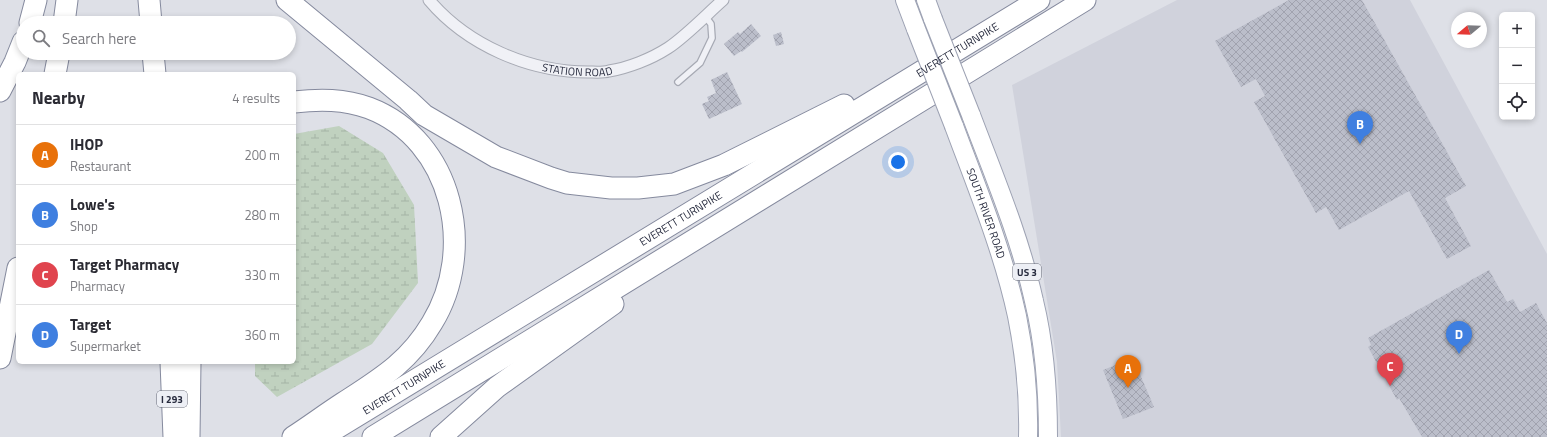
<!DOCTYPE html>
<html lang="en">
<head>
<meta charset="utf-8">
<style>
	body { margin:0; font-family:"Titillium Web",sans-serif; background:#f7f7f7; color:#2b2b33 }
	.controls { position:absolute; right:12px; top:12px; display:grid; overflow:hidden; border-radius:6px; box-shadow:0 2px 6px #0003 }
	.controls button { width:36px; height:36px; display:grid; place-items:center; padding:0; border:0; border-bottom:1px solid #e1e1e2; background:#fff; color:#2b2b33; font:20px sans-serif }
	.compass { position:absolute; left:1451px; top:12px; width:36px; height:36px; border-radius:50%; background:#fff; box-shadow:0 2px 6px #0003; rotate:251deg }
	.you { position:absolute; left:898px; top:162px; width:14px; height:14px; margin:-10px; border:3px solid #fff; border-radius:50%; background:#1a73e8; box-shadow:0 0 0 6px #1a73e833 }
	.badge { display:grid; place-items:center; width:26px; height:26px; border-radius:50%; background:#ea580c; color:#fff; font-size:13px; font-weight:700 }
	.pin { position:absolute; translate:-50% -33px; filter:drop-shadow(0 1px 2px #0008) }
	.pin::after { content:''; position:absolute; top:21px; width:14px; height:12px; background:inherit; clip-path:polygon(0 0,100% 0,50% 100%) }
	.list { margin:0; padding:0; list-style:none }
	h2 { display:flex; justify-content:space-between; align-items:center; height:52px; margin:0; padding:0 16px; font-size:17px }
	h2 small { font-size:13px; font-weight:400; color:#7c7c81 }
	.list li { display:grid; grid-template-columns:26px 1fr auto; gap:12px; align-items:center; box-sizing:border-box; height:60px; padding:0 16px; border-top:1px solid #e1e1e2 }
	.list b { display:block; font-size:15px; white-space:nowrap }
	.list p { margin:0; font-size:13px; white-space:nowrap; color:#7c7c81 }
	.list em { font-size:13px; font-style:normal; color:#7c7c81 }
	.icon { flex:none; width:22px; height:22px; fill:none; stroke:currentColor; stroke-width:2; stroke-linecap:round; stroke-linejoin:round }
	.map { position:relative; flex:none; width:1547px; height:437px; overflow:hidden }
	.search { position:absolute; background:#fff; box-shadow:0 2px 6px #0003; left:16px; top:16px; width:280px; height:44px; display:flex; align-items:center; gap:10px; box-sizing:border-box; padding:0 14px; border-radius:22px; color:#7c7c81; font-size:15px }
	.panel { position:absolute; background:#fff; box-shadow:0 2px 6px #0003; left:16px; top:72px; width:280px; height:292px; border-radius:6px }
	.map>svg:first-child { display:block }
	.built { fill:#d0d2dc }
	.wetland { fill:url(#wetland-marsh) }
	.building { fill:url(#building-cross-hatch) }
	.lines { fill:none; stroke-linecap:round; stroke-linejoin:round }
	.service-casing { stroke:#a7aab4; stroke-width:8 }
	.minor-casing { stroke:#a7aab4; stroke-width:13 }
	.primary-casing { stroke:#9da2b3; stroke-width:20 }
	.motorway-casing { stroke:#858a9e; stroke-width:23 }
	.service { stroke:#f0f1f6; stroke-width:5.5 }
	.minor { stroke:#f0f1f6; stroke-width:11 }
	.primary { stroke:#fff; stroke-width:18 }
	.motorway { stroke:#fff; stroke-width:21 }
	.primary-bridge-casing { stroke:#9da2b3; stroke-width:20; stroke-linecap:butt }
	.primary-bridge { stroke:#fff; stroke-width:18 }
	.labels { text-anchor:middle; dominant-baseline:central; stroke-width:3.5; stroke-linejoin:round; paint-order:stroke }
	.shield { fill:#edeff5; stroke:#626675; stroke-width:1 }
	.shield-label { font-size:10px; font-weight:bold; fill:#272b3e }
	.street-label { font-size:11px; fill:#272b3e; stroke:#edeff5 }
</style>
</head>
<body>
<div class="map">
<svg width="1547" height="437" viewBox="0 0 1547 437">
	<defs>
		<pattern id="wetland-marsh" width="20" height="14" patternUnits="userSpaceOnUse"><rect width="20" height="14" fill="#c0d1bf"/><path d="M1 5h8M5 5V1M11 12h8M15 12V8" fill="none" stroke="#a5b4a5"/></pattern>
		<pattern id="building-cross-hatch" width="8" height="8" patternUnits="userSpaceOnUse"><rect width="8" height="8" fill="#bbbeca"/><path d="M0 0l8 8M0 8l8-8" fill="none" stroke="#a1a3af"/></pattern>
	</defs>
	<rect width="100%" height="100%" fill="#dee0e7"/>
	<!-- built -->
	<path class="built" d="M1177 0H1410L1547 254V437H1061L1057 362 1012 85Z"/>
	<!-- wetland -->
	<path class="wetland" d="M339 126 383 153 414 205 418 283 372 344 277 397 255 376V362H294V134Z"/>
	<!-- building -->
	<path class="building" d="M1289 0H1362L1466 186 1445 198 1471 246 1447 259 1409 191 1339 230 1326 207 1316 213 1254 102 1265 96 1256 79 1241 87 1215 41Z
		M751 24 761 36 742 52 741 51 734 56 724 44 738 32 740 34Z
		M781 32 784 44 776 46 773 35Z
		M727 72 742 104 709 119 702 104 709 101 707 97 716 93 711 80Z
		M1489 270 1507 302 1513 299 1520 312 1536 303 1547 323V437H1422L1399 398 1397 400 1368 347 1371 345 1368 338Z
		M1133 358 1154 407 1123 419 1103 370Z"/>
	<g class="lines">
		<!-- service casing -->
		<g class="service-casing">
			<path id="service" d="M678 82 700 63 712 38 711 24 705 16"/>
		</g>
		<!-- minor casing -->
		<g class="minor-casing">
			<g id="minor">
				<path id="s1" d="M429 0C467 45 529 72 588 72 594 72 602 73 609 71 628 68 651 59 668 48 686 36 706 15 723 0"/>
			</g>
		</g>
		<!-- primary casing -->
		<g class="primary-casing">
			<g id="primary">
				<path d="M905 0 916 29"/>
				<path d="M926 0 933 19"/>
				<path d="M971 115C994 176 1020 237 1034 301 1045 346 1048 391 1048 437"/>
				<path id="s2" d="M954 126C977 188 1003 251 1017 316 1025 356 1029 397 1028 437"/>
			</g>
		</g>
		<!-- motorway casing -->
		<g class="motorway-casing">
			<g id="motorway">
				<path d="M149 0 151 23"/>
				<path d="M287 0 408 100 424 115 496 157 551 178 567 183 611 188H638L674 184 724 165 844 105"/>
				<path d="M30 23 36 0"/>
				<path d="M64 23 67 0"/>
				<path d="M153 53 155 74"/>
				<path d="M55 74 59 53"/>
				<path d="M0 91 15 62 23 42"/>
				<path d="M0 358 18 268"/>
				<path d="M171 362 174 437"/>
				<path d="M189 437 190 362"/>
				<path d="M293 437C310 426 326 414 343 403 380 379 409 362 432 323 477 250 453 140 369 108 344 99 320 99 294 102"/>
				<path id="s3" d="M322 437 1039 0"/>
				<path d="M373 437 1085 0"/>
				<path d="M441 437 497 387 613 304"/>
			</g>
		</g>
		<!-- service -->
		<use href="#service" class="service"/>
		<!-- minor -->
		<use href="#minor" class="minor"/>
		<!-- primary -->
		<use href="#primary" class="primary"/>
		<!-- motorway -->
		<use href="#motorway" class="motorway"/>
		<!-- primary-bridge casing -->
		<g class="primary-bridge-casing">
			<path id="primary-bridge" d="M933 19 971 115
				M916 29 954 126"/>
		</g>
		<!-- primary-bridge -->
		<use href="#primary-bridge" class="primary-bridge"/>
	</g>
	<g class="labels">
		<!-- shield labels -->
		<g class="shield">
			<rect x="1013" y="264" width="28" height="16" rx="3"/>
			<rect x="157" y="391" width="30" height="16" rx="3"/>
		</g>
		<g class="shield-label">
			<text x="1027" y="272">US 3</text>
			<text x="172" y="399">I 293</text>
		</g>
		<!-- street labels -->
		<g class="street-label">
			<text stroke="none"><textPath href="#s3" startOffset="744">EVERETT TURNPIKE</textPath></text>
			<text stroke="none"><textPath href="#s1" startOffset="169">STATION ROAD</textPath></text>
			<text stroke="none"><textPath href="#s2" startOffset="93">SOUTH RIVER ROAD</textPath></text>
			<text stroke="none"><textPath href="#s3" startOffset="420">EVERETT TURNPIKE</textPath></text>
			<text stroke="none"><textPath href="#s3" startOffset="96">EVERETT TURNPIKE</textPath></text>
		</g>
	</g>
</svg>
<div class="controls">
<button>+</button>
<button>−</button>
<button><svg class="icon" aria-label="locate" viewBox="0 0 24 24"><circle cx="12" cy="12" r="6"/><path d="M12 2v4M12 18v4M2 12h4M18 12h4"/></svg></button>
</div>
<svg class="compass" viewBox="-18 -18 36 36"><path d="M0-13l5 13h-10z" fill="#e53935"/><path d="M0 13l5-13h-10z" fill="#7c7c81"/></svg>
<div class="you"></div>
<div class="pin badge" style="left:1128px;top:388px;background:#e8710a">A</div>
<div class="pin badge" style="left:1360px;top:144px;background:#3f7fe0">B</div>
<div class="pin badge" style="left:1390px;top:386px;background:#e0444e">C</div>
<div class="pin badge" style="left:1459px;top:354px;background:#3f7fe0">D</div>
<div class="search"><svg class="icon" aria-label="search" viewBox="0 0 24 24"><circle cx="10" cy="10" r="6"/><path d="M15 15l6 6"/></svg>Search here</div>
<section class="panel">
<h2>Nearby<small>4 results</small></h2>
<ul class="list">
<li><span class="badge" style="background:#e8710a">A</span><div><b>IHOP</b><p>Restaurant</p></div><em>200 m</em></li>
<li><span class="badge" style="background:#3f7fe0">B</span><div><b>Lowe's</b><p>Shop</p></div><em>280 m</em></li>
<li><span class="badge" style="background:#e0444e">C</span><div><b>Target Pharmacy</b><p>Pharmacy</p></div><em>330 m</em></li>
<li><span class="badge" style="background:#3f7fe0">D</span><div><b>Target</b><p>Supermarket</p></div><em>360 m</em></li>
</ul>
</section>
</div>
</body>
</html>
